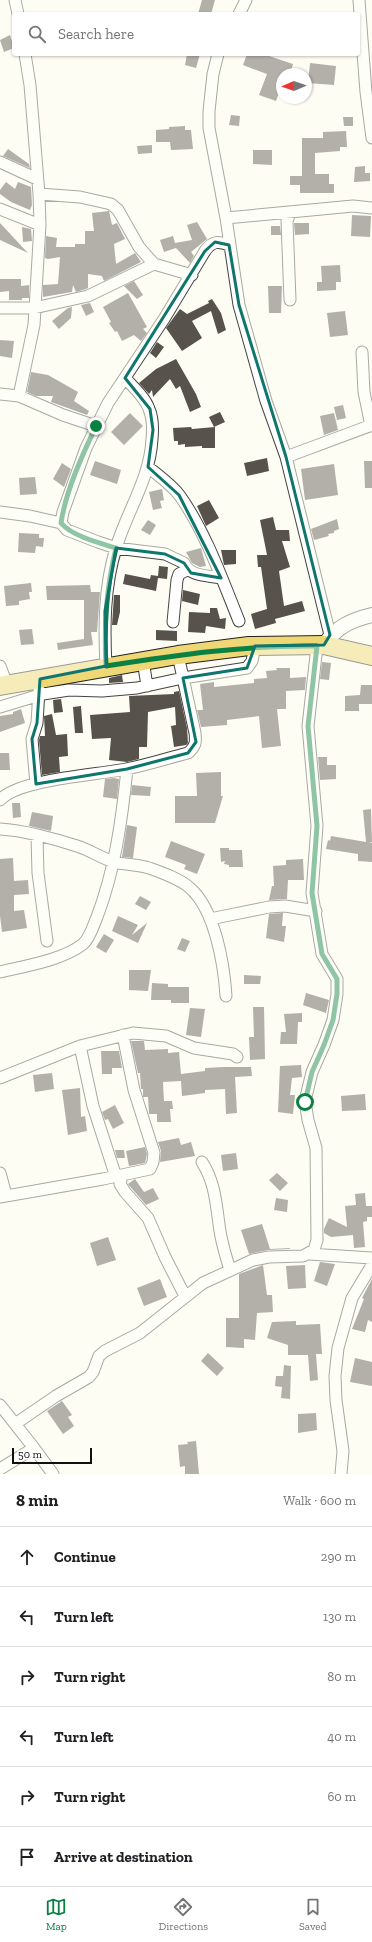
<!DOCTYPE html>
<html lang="en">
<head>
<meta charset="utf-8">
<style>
	body { margin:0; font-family:"Zilla Slab",serif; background:#f6f6f6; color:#202124 }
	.compass { position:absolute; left:276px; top:68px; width:36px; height:36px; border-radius:50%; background:#fff; box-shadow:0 1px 3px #0004; rotate:268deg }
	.scale { position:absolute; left:12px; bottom:10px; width:80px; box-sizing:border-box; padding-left:4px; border:2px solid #101010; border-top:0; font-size:11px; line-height:14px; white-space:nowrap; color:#101010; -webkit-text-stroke:3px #fff; paint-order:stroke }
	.stop { position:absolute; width:12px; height:12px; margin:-9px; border:3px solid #0b8043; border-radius:50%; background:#fff }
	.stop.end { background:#0b8043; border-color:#fff; box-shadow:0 1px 4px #0008 }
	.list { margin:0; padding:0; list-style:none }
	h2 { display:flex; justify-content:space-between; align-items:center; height:52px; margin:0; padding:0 16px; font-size:17px }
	h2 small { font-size:13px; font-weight:400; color:#757577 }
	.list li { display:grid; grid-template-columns:26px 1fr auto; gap:12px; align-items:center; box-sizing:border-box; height:60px; padding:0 16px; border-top:1px solid #e0e0e0 }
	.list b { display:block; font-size:15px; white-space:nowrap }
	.list em { font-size:13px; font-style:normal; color:#757577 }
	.icon { flex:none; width:22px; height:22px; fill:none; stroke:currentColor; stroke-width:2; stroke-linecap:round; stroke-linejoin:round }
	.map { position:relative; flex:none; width:372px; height:1474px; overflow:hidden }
	.search { position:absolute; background:#fff; box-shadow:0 1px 3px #0004; left:12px; right:12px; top:12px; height:44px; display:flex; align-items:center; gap:10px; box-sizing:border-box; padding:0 14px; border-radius:4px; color:#757577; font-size:15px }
	.sheet { height:412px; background:#fff }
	nav { display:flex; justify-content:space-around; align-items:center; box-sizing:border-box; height:56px; border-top:1px solid #e0e0e0; background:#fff; font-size:11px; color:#757577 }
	nav a { display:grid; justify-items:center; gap:2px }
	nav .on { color:#0b8043 }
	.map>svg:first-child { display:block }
	.building { fill:#58524d }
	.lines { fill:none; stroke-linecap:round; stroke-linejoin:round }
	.minor-casing { stroke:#434343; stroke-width:13 }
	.tertiary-casing { stroke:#434343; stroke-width:16 }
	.primary-casing { stroke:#212121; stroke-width:20 }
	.minor { stroke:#fff; stroke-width:11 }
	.tertiary { stroke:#fff; stroke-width:14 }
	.primary { stroke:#eed774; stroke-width:18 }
	.route { stroke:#0b8043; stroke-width:5 }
	.marked { fill:none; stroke:#0f766e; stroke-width:3; stroke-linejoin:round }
</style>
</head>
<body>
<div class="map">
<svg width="372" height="1474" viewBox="0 0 372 1474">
	<rect width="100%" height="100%" fill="#fefdf4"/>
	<!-- building -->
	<path class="building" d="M202 0H215L211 14H198Z
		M10 35 14 48 4 52 0 40Z
		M187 54H200L196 68 185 65Z
		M247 54H263L293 64 290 74H282V84L276 101 259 95 267 74 243 65Z
		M310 63 336 66 334 85 308 83Z
		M231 115 240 116 239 126 229 125Z
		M343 117H353V126H344Z
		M185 126V130H191L193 149 171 150 170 142H156V130L169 129V127Z
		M346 131 347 147H340V151L315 153V174H329V184H334V193H300V185H290V176H302V138H323V132Z
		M152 145V153L138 154 137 146Z
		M8 149 29 164 30 168 3 156Z
		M253 150H272V165L253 164Z
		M365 166V173H370V181L354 182 355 167Z
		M6 182 15 189 18 182 31 187 32 205 30 210 11 202 0 194V190Z
		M109 211 112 225 117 223 125 239 114 244 116 264 135 253 141 262 104 281 102 276 88 274V288L86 289 76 292 73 285 72 292 43 297V285L58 284 60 257 48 259 45 258 46 236 57 238 56 247H75V244H85V231H94L92 213Z
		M352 215 371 216 370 237 351 236Z
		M197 222 207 239 191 252 194 256 190 263 176 248 164 252 160 240 173 236 175 243 192 240 187 225Z
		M0 223 28 253 0 240Z
		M294 223H309V234L295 235Z
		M271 226H280L281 235H271Z
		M22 227 31 229 32 241 23 242Z
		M340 265 341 282H336V290L317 291V282H322L321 266Z
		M0 279H21V286L29 285V298H22V300H9V291L0 292Z
		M134 281 143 295 137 299 124 286Z
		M268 286H282L281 313H269Z
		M128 293 147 327 143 329 147 333 141 341 134 335 122 341 117 331 115 332 109 323 111 322 103 307Z
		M212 299 221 313 226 330 218 334 211 311 192 321 202 338 182 351 166 328 180 309 187 314 209 303 208 301Z
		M90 303 94 312 86 316 81 305Z
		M72 307 71 318 59 329 52 321 68 308Z
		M345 311 348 335 330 337 327 313Z
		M0 340 14 341 12 358 0 356Z
		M157 342 164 347 156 358 150 353Z
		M176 359 196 394 201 407 190 412 180 386 176 389 170 379 153 397 152 390 149 394 139 383 156 369Z
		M31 372 48 375 78 392 74 401 89 411 87 415 51 402 53 396H36L27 392Z
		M343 405 346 418 337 420 334 407Z
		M220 412 225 422 214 427 209 417Z
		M130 413 143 426 124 445 111 432Z
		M334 413 338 430 324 435 320 416Z
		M191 427 192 429 215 427V448H202V446L185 447V444L178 445V441H174L173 428Z
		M267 458 269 471 247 476 244 463Z
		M95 461 121 470 117 484 90 475Z
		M364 461H372V488H365Z
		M62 463 71 469 64 487 53 479Z
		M334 464 338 495 305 500 301 469Z
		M35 477 37 494 20 495 19 478Z
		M162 489 164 500 160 501 162 508 153 510 149 492Z
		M209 500 219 518 206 526 197 506Z
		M273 517 276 530H289L290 541H282L290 567 279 571 284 606 302 601 305 611 275 619 276 623 255 629 251 614 267 609 261 567H258L257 555H267L260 520Z
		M337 519 339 529 334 531V533L328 534 329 536 314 540 311 529Z
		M148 520 156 525 150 535 141 530Z
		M19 533 39 534V538H44L43 547 36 546 35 553 18 552Z
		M201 548 206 566 200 567 192 563 186 552Z
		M221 550H236V564L224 565Z
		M159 566 168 567 167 579 158 578 156 591 123 584 125 574 150 579 151 575 158 576Z
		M31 583 32 592H29L30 599 19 601V605L6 606 4 586Z
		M90 585 91 592H100L97 632H91L93 645 58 650 57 643 84 639V600H47L46 586Z
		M183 590 200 594 198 605 182 601Z
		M114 595H120V612L117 625H112Z
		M210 608H217L220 619 226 618 225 629 206 626 205 633 188 632 189 612 210 613Z
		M32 629 34 644 21 645 19 630Z
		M156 630 177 631V641L156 640Z
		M322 662 331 663 329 680 320 679Z
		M276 668H290V678L306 677 305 690 286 691V709H277L281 746 262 748 259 716 227 720V725L201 727 197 710H203L200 684 214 682V687L254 683V679L267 678 266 671 277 670Z
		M122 675 123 682 109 683V678Z
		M361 685H372V704H359V711H345V696L360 695Z
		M179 691 187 728 188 743 186 745 174 747 171 726 176 725 175 707 148 712 147 747H139V759L127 762 109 760 111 738 92 739 90 715 130 712 129 696 174 694V692Z
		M61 699 63 712 54 713 53 700Z
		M81 706 83 733H75L73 707Z
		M21 709 25 723 0 732V716L13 714V712Z
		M52 714 56 735 67 734 68 756 59 757 60 772 42 775 39 740 40 736H45L44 716Z
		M0 753H9L10 770H0Z
		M318 757H327V765H336V779L320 780Z
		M221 772V796H223L215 823H175V796H197L196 773Z
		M114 778 119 779 117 799 103 797 105 779Z
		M132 785 151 787 150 796 131 795Z
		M12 803H20L21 817 13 818Z
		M371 809 372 842H369L372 843V862L358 861V854L326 849 328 840 330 841 331 836 366 842 363 810Z
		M32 812 53 816 51 831 29 826Z
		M127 825 137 827 133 858 122 857Z
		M171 841 205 854 197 874 184 869 186 865 165 857Z
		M220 848H229V850H242L243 867H229V865L224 864 225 861 221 862Z
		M13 858 14 881 28 880 29 894 14 895V911L24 910 27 928 2 932 0 916V859Z
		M303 859 304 880H288L287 899 269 900 272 886H274L273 866 286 865V860Z
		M140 896 151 902 146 910 135 904Z
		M283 913 282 926H286L284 942 266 938 269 914Z
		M118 916 138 925 132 935 147 923 138 943 112 931Z
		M104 934 114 940 106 953 96 947Z
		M182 938 190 941 185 952 177 949Z
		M129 970H151L148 991 129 990Z
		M244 975 261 976 260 984H244Z
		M152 983 168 984V987H189V1003H171V1000H151Z
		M306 993 329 1000 326 1013 303 1005Z
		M253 1007H264L265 1059 250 1060 249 1037H254Z
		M190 1008 205 1009 201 1037 186 1035Z
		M302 1013V1022H298L297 1044H280L281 1032H286L284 1014Z
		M131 1041H144L145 1050 168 1049V1053L179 1052 181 1074 205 1071V1068L224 1067H251L252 1076 235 1077 237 1113 226 1114 225 1089 205 1090V1093L182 1096 181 1081 163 1082 164 1101H172L173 1109H170L171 1122H157V1114H149L148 1097H143V1089H141L140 1073H138Z
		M101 1051H119L122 1068H112V1074H102Z
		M301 1065 302 1077 292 1078 290 1095H295L293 1114 278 1112 280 1066Z
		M52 1073 54 1089 35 1092 33 1075Z
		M80 1088 81 1117 85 1116 87 1131 68 1135 62 1090Z
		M365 1094 366 1110 342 1111 341 1096Z
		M115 1105 124 1123 113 1129 108 1119 105 1120 102 1112Z
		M179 1138 181 1145 191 1142 195 1156 160 1162 161 1151 158 1142Z
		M145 1147 147 1154 145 1163 129 1166 126 1151Z
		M115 1150H124L125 1158H117Z
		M236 1153 238 1169 223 1171 221 1155Z
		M277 1173 288 1183 280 1191 269 1180Z
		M135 1179 144 1192 153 1188 159 1199 146 1205 128 1184Z
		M365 1193 366 1206H372V1217H367V1221L363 1222 365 1247 354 1248 353 1235 331 1237 324 1233V1229L329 1218 347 1227 345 1206 356 1205 355 1194Z
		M276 1198 288 1200 287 1212 274 1210Z
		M262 1224 270 1249 290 1248V1249L268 1250 249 1254 241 1230Z
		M108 1237 116 1260 97 1266 90 1243Z
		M320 1262 335 1264 327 1286 314 1281Z
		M263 1265 267 1295H272L273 1312 257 1313 255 1340 244 1339V1348L226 1347V1318H239V1274Z
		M305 1265 306 1288 288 1289 286 1266Z
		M160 1279 167 1297 144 1306 137 1288Z
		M372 1279V1322L368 1320 365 1332 352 1329 364 1299 362 1298Z
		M296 1321V1325L320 1324 322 1354H316L318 1380 310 1381 308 1355H288V1345L267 1338 272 1322Z
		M208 1353 224 1368 217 1376 201 1361Z
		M355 1358 372 1362V1386L350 1382Z
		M284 1365 291 1366 290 1399 281 1398 282 1387 275 1386 276 1376H283Z
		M62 1401 72 1415 68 1417 74 1426 63 1434 47 1411Z
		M316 1413 317 1430 298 1433V1414Z
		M196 1441 199 1474H185V1466L180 1467 178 1445 188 1444 187 1442Z"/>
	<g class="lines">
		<!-- minor casing -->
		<g class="minor-casing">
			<path id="minor" d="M15 0 18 14
				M359 0 366 92 372 138
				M239 14 246 0
				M218 54 213 74 209 111V128L226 218 239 305 266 401 286 457 330 635
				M0 162 37 179
				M39 194 80 197 111 204 118 210 139 247 154 264 192 275
				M0 209 40 225
				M290 213 287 221 290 300
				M226 218 353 206 372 208
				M0 308H34L88 296 154 264
				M362 352 364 392 371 426
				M0 394 19 396 63 415 96 426
				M19 396 34 325 40 225 39 194 30 85 25 54
				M286 457 372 425
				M148 467C159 476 172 485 180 496 206 533 222 579 239 621
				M0 512 30 516 61 523
				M221 578C207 575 190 577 184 563L165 554 116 548 98 542 67 530 61 523 63 512 86 448 108 403 164 319 205 251C212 241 218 241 229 245
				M173 622 177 580 179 574 187 570
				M143 660 147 686
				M0 666 7 685
				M106 666C104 627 104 587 116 548 127 511 150 479 152 439 153 429 153 418 149 409 145 397 133 387 125 378
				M0 707 43 694 69 690 102 691 137 688 183 678 247 668 252 661 255 646
				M36 784 32 739 37 723 39 690
				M0 800C19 779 97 775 126 769 147 765 168 758 188 753 196 746 196 742 195 733L178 655
				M0 829C22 830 56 839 77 846 90 850 101 858 114 862 125 865 138 864 149 868 163 873 180 879 190 888 215 910 224 964 226 996
				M37 836 38 873 47 941
				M210 919 269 907 285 906 316 911
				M0 972C25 966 63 960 83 944 90 938 93 926 97 917 115 870 122 819 127 769
				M80 1046 93 1106 116 1177
				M0 1078 80 1046 133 1033 166 1036 194 1048 233 1054 237 1057
				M202 1162C216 1184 216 1206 220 1231 222 1244 226 1257 230 1270
				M0 1173 6 1195
				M122 1176 120 1184 125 1192 148 1218 165 1257 185 1296
				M0 1197 103 1179 150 1169 153 1162 154 1153 134 1090 123 1035
				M309 1254 372 1258
				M0 1405 34 1448 53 1474
				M15 1424 56 1396 89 1377 93 1372 99 1356 105 1351 140 1333 203 1283 253 1260 269 1257 303 1256 314 1250 317 1240 316 1148 308 1120 305 1101 312 1072 324 1045 333 1020 337 994V979L322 954 312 893 317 826 308 726 317 646
				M0 1469 34 1448
				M341 1474 343 1451 336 1400 335 1376 338 1348 352 1298 372 1265"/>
		</g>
		<!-- tertiary casing -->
		<g class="tertiary-casing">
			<path id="tertiary" d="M324 645C336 627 351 620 372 615"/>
		</g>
		<!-- primary casing -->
		<g class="primary-casing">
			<path id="primary" d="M0 686 178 655 249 646 324 645 372 656"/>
		</g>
		<!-- minor -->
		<use href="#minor" class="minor"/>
		<!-- tertiary -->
		<use href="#tertiary" class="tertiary"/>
		<!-- primary -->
		<use href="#primary" class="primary"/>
	</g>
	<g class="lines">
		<!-- route -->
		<path class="route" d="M96 426C82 456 66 490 61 523 72 536 99 543 116 548 106 590 104 624 106 666 177 655 245 645 317 646L308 726 317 826 312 893 322 954 337 979V994L333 1020 324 1045 312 1072 305 1102"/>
	</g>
	<!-- marked area -->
	<path d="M0 0H372V1474H0ZM215 242 229 245 239 305 286 457 330 635 324 645 255 646 247 668 183 678 196 742 188 753 127 769 36 784 32 739 37 723 40 679 106 666 105 611 116 548 165 554 184 563 191 573 221 578 179 495 148 467 153 430 150 409 125 378 205 251Z" fill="#fefdf4" fill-opacity=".55" fill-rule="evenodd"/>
	<path class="marked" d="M215 242 229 245 239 305 286 457 330 635 324 645 255 646 247 668 183 678 196 742 188 753 127 769 36 784 32 739 37 723 40 679 106 666 105 611 116 548 165 554 184 563 191 573 221 578 179 495 148 467 153 430 150 409 125 378 205 251Z"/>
</svg>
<svg class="compass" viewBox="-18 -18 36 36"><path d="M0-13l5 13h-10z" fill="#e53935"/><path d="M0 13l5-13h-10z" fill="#757577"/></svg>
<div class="scale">50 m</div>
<div class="stop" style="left:305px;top:1102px"></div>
<div class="stop end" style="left:96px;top:426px"></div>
<div class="search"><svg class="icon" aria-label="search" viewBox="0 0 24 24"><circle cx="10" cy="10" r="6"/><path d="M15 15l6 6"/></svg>Search here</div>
</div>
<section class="sheet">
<h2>8 min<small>Walk · 600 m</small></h2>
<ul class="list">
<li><svg class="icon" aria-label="ahead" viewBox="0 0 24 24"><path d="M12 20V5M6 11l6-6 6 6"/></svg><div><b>Continue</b></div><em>290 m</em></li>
<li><svg class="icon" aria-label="left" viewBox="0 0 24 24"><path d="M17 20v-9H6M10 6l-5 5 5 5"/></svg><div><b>Turn left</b></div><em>130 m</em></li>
<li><svg class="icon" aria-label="right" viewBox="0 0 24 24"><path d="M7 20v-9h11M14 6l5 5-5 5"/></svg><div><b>Turn right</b></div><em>80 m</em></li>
<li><svg class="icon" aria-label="left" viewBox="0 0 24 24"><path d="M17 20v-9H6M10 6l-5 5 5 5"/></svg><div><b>Turn left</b></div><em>40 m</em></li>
<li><svg class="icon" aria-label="right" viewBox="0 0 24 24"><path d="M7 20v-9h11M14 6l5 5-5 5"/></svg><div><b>Turn right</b></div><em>60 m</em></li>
<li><svg class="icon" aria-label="arrive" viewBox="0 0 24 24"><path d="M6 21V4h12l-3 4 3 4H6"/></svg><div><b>Arrive at destination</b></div></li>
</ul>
</section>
<nav>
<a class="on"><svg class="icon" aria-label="map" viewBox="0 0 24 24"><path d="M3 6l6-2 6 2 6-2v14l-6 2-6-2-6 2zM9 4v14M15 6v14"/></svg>Map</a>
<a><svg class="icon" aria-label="directions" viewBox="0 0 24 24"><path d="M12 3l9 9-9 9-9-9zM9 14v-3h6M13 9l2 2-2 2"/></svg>Directions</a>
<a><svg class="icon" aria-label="saved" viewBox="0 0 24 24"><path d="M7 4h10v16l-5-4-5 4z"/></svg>Saved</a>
</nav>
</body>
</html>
